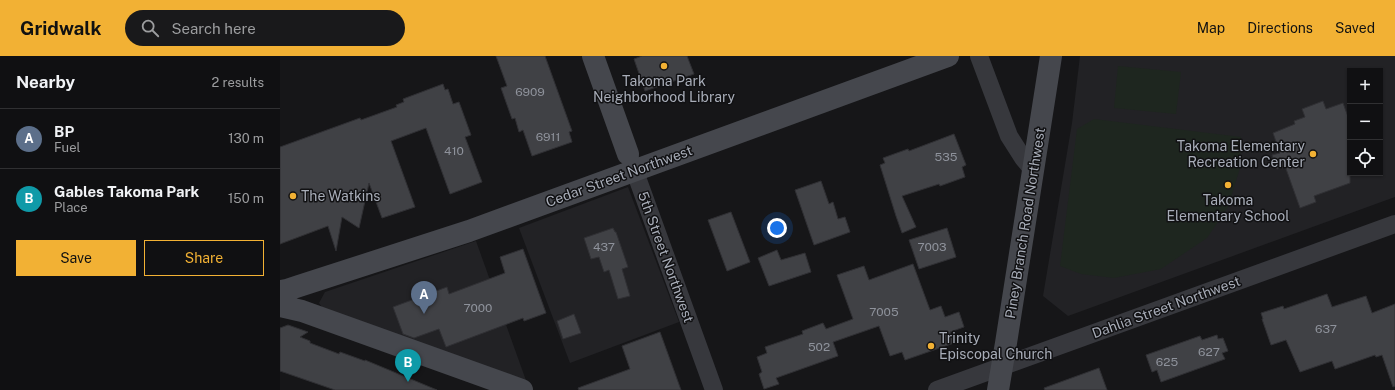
<!DOCTYPE html>
<html lang="en">
<head>
<meta charset="utf-8">
<style>
	body { margin:0; font-family:"Public Sans",sans-serif; background:#19191b; color:#f1f3f6 }
	.controls { position:absolute; right:12px; top:12px; display:grid; overflow:hidden; border-radius:0px; box-shadow:0 1px 3px #0004 }
	.controls button { width:36px; height:36px; display:grid; place-items:center; padding:0; border:0; border-bottom:1px solid #303032; background:#101012; color:#f1f3f6; font:20px sans-serif }
	.you { position:absolute; left:497px; top:172px; width:14px; height:14px; margin:-10px; border:3px solid #fff; border-radius:50%; background:#1a73e8; box-shadow:0 0 0 6px #1a73e833 }
	.badge { display:grid; place-items:center; width:26px; height:26px; border-radius:50%; background:#f2b134; color:#fff; font-size:13px; font-weight:700 }
	.pin { position:absolute; translate:-50% -33px; filter:drop-shadow(0 1px 2px #0008) }
	.pin::after { content:''; position:absolute; top:21px; width:14px; height:12px; background:inherit; clip-path:polygon(0 0,100% 0,50% 100%) }
	.list { margin:0; padding:0; list-style:none }
	h2 { display:flex; justify-content:space-between; align-items:center; height:52px; margin:0; padding:0 16px; font-size:17px }
	h2 small { font-size:13px; font-weight:400; color:#9c9d9f }
	.list li { display:grid; grid-template-columns:26px 1fr auto; gap:12px; align-items:center; box-sizing:border-box; height:60px; padding:0 16px; border-top:1px solid #303032 }
	.list b { display:block; font-size:15px; white-space:nowrap }
	.list p { margin:0; font-size:13px; white-space:nowrap; color:#9c9d9f }
	.list em { font-size:13px; font-style:normal; color:#9c9d9f }
	.actions { display:flex; gap:8px; padding:12px 16px }
	.actions a { flex:1; padding:9px 0; border:1px solid #f2b134; border-radius:0px; text-align:center; font-size:14px; color:#f2b134 }
	.actions .main { background:#f2b134; color:#111 }
	.icon { flex:none; width:22px; height:22px; fill:none; stroke:currentColor; stroke-width:2; stroke-linecap:round; stroke-linejoin:round }
	.map { position:relative; flex:none; width:1115px; height:334px; overflow:hidden }
	header { display:flex; align-items:center; gap:24px; box-sizing:border-box; height:56px; padding:0 20px; background:#f2b134; color:#111 }
	header strong { font-size:19px }
	nav { display:flex; gap:22px; margin-inline-start:auto; font-size:14px }
	.search { width:280px; height:36px; background:#19191b; display:flex; align-items:center; gap:10px; box-sizing:border-box; padding:0 14px; border-radius:22px; color:#9c9d9f; font-size:15px }
	main { display:flex }
	aside { flex:1; background:#101012 }
	.map>svg:first-child { display:block }
	.built { fill:#222225; fill-rule:evenodd }
	.green { fill:#1e261f }
	.building { fill:#404145; stroke:#303034 }
	.lines { fill:none; stroke-linecap:round; stroke-linejoin:round }
	.street { stroke:#37383d; stroke-width:18 }
	.secondary { stroke:#45474d; stroke-width:22 }
	.poi-dot { fill:#f2b134; stroke:#111113; stroke-width:1.5 }
	.labels { text-anchor:middle; dominant-baseline:central; stroke-width:3; stroke-linejoin:round; paint-order:stroke }
	.number-label { font-size:12px; fill:#8e929b }
	.poi-label { font-size:14px; fill:#a8adb8; stroke:#111113 }
	.street-label { font-size:14px; fill:#a8adb8; stroke:#111113 }
</style>
</head>
<body>
<header>
<strong>Gridwalk</strong>
<div class="search"><svg class="icon" aria-label="search" viewBox="0 0 24 24"><circle cx="10" cy="10" r="6"/><path d="M15 15l6 6"/></svg>Search here</div>
<nav><a>Map</a><a>Directions</a><a>Saved</a></nav>
</header>
<main>
<aside>
<h2>Nearby<small>2 results</small></h2>
<ul class="list">
<li><span class="badge" style="background:#5c6f8a">A</span><div><b>BP</b><p>Fuel</p></div><em>130 m</em></li>
<li><span class="badge" style="background:#0f9aa8">B</span><div><b>Gables Takoma Park</b><p>Place</p></div><em>150 m</em></li>
</ul>
<div class="actions"><a class="main">Save</a><a>Share</a></div>
</aside>
<div class="map">
<svg width="1115" height="334" viewBox="0 0 1115 334">
	<rect width="100%" height="100%" fill="#161618"/>
	<!-- built -->
	<path class="built" d="M800 0H1115V141L788 260 763 240 792 67ZM1070 15H1100V117H1070Z
		M348 131 399 266 290 307 239 172Z
		M196 185 248 330 46 257 39 247 45 236Z"/>
	<!-- green -->
	<path class="green" d="M838 10 901 16 896 58 834 52Z
		M814 63 961 81 960 112 948 151 927 182 881 213 834 222 801 218 780 210 797 73Z"/>
	<!-- building -->
	<path class="building" d="M216 0H265L292 75 289 76 292 86 252 100 243 74 239 76 235 62 232 63 221 32 227 30Z
		M362 0H407L414 18 365 35 354 3Z
		M163 28 165 34 168 33 173 48 179 46 191 79 185 81 202 126 170 138 146 72 111 85 135 151 102 162 89 127 79 172 62 161 56 195 48 170 0 188V91L80 62 81 64 117 51 116 49 124 46 123 43Z
		M1043 45 1046 53 1063 47 1070 66V127L1034 140 1036 146 1020 152 1005 110 997 113 992 99 1000 97 993 77 1015 68 1014 65 1025 61 1022 53Z
		M674 78 686 109 682 111 685 121 660 130 659 128 622 140 636 171 622 177 616 160 600 109 605 107 603 102 628 93 629 95Z
		M541 125 549 148 553 146 558 163 565 161 570 176 534 189 515 134Z
		M451 156 470 206 447 215 428 164Z
		M333 172 335 176H336L348 211 342 213 350 240 338 243 329 214 324 216 319 201 311 203 304 182Z
		M667 172 676 201 639 213 629 184Z
		M243 193 266 257 244 265 243 262 166 291 159 273 134 282 123 278 113 251 167 231 169 238 225 217 220 201Z
		M497 194 501 204 525 197 531 216 489 230 478 202Z
		M633 208 650 254 661 250 665 261 679 256 684 271 670 276 674 287 625 304 622 296 610 300 599 270 553 286 558 300 496 322 499 328 484 333 479 318 482 316 477 301 487 297 485 291 523 278 522 275 543 267 546 273 573 263 557 219 584 210 589 224Z
		M1047 238 1052 251 1086 240 1092 257 1115 248V330L1113 331 1102 299 1096 301 1095 299 1055 313 1052 305 1020 316 1006 284 991 289 982 263H983L981 257 1003 250 1004 253Z
		M294 258 301 277 283 283 277 265Z
		M8 269 28 276 20 281 30 285V287L59 298 60 296 85 305V304L157 334H55L0 315V272Z
		M380 276 401 334H299L298 332 350 313 342 290Z
		M937 279 938 283 943 282 948 295 942 297 945 303 881 326 877 314 872 316 866 299 920 280 922 284Z
		M819 312 827 334H765L764 332Z"/>
	<g class="lines">
		<!-- street -->
		<path class="street" d="M699 0 729 80 743 102 753 114
			M350 102 434 334
			M657 334 1115 168"/>
		<!-- secondary -->
		<path class="secondary" d="M313 0 348 98
			M0 235 7 234 19 230 189 175 668 0
			M0 250 22 255 242 334
			M718 334 726 287 771 0"/>
	</g>
	<!-- markers -->
	<g class="poi-dot">
		<circle cx="384" cy="10" r="4"/>
		<circle cx="1033" cy="98" r="4"/>
		<circle cx="948" cy="129" r="4"/>
		<circle cx="13" cy="140" r="4"/>
		<circle cx="651" cy="290" r="4"/>
	</g>
	<g class="labels">
		<!-- number labels -->
		<g class="number-label">
			<text x="250" y="36">6909</text>
			<text x="268" y="81">6911</text>
			<text x="174" y="95">410</text>
			<text x="666" y="101">535</text>
			<text x="324" y="191">437</text>
			<text x="652" y="191">7003</text>
			<text x="198" y="252">7000</text>
			<text x="604" y="256">7005</text>
			<text x="1046" y="273">637</text>
			<text x="539" y="291">502</text>
			<text x="929" y="296">627</text>
			<text x="887" y="306">625</text>
		</g>
		<!-- poi labels -->
		<g class="poi-label">
			<text x="384" y="25">Takoma Park<tspan x="384" dy="16">Neighborhood Library</tspan></text>
			<text x="1025" y="90" text-anchor="end">Takoma Elementary<tspan x="1025" dy="16">Recreation Center</tspan></text>
			<text x="21" y="140" text-anchor="start">The Watkins</text>
			<text x="948" y="144">Takoma<tspan x="948" dy="16">Elementary School</tspan></text>
			<text x="659" y="282" text-anchor="start">Trinity<tspan x="659" dy="16">Episcopal Church</tspan></text>
		</g>
		<!-- street labels -->
		<g class="street-label">
			<text transform="translate(339 120) rotate(-20)">Cedar Street Northwest</text>
			<text transform="translate(745 167) rotate(-81)">Piney Branch Road Northwest</text>
			<text transform="translate(386 201) rotate(70)">5th Street Northwest</text>
			<text transform="translate(886 251) rotate(-20)">Dahlia Street Northwest</text>
		</g>
	</g>
</svg>
<div class="controls">
<button>+</button>
<button>−</button>
<button><svg class="icon" aria-label="locate" viewBox="0 0 24 24"><circle cx="12" cy="12" r="6"/><path d="M12 2v4M12 18v4M2 12h4M18 12h4"/></svg></button>
</div>
<div class="you"></div>
<div class="pin badge" style="left:144px;top:258px;background:#5c6f8a">A</div>
<div class="pin badge" style="left:128px;top:326px;background:#0f9aa8">B</div>
</div>
</main>
</body>
</html>
